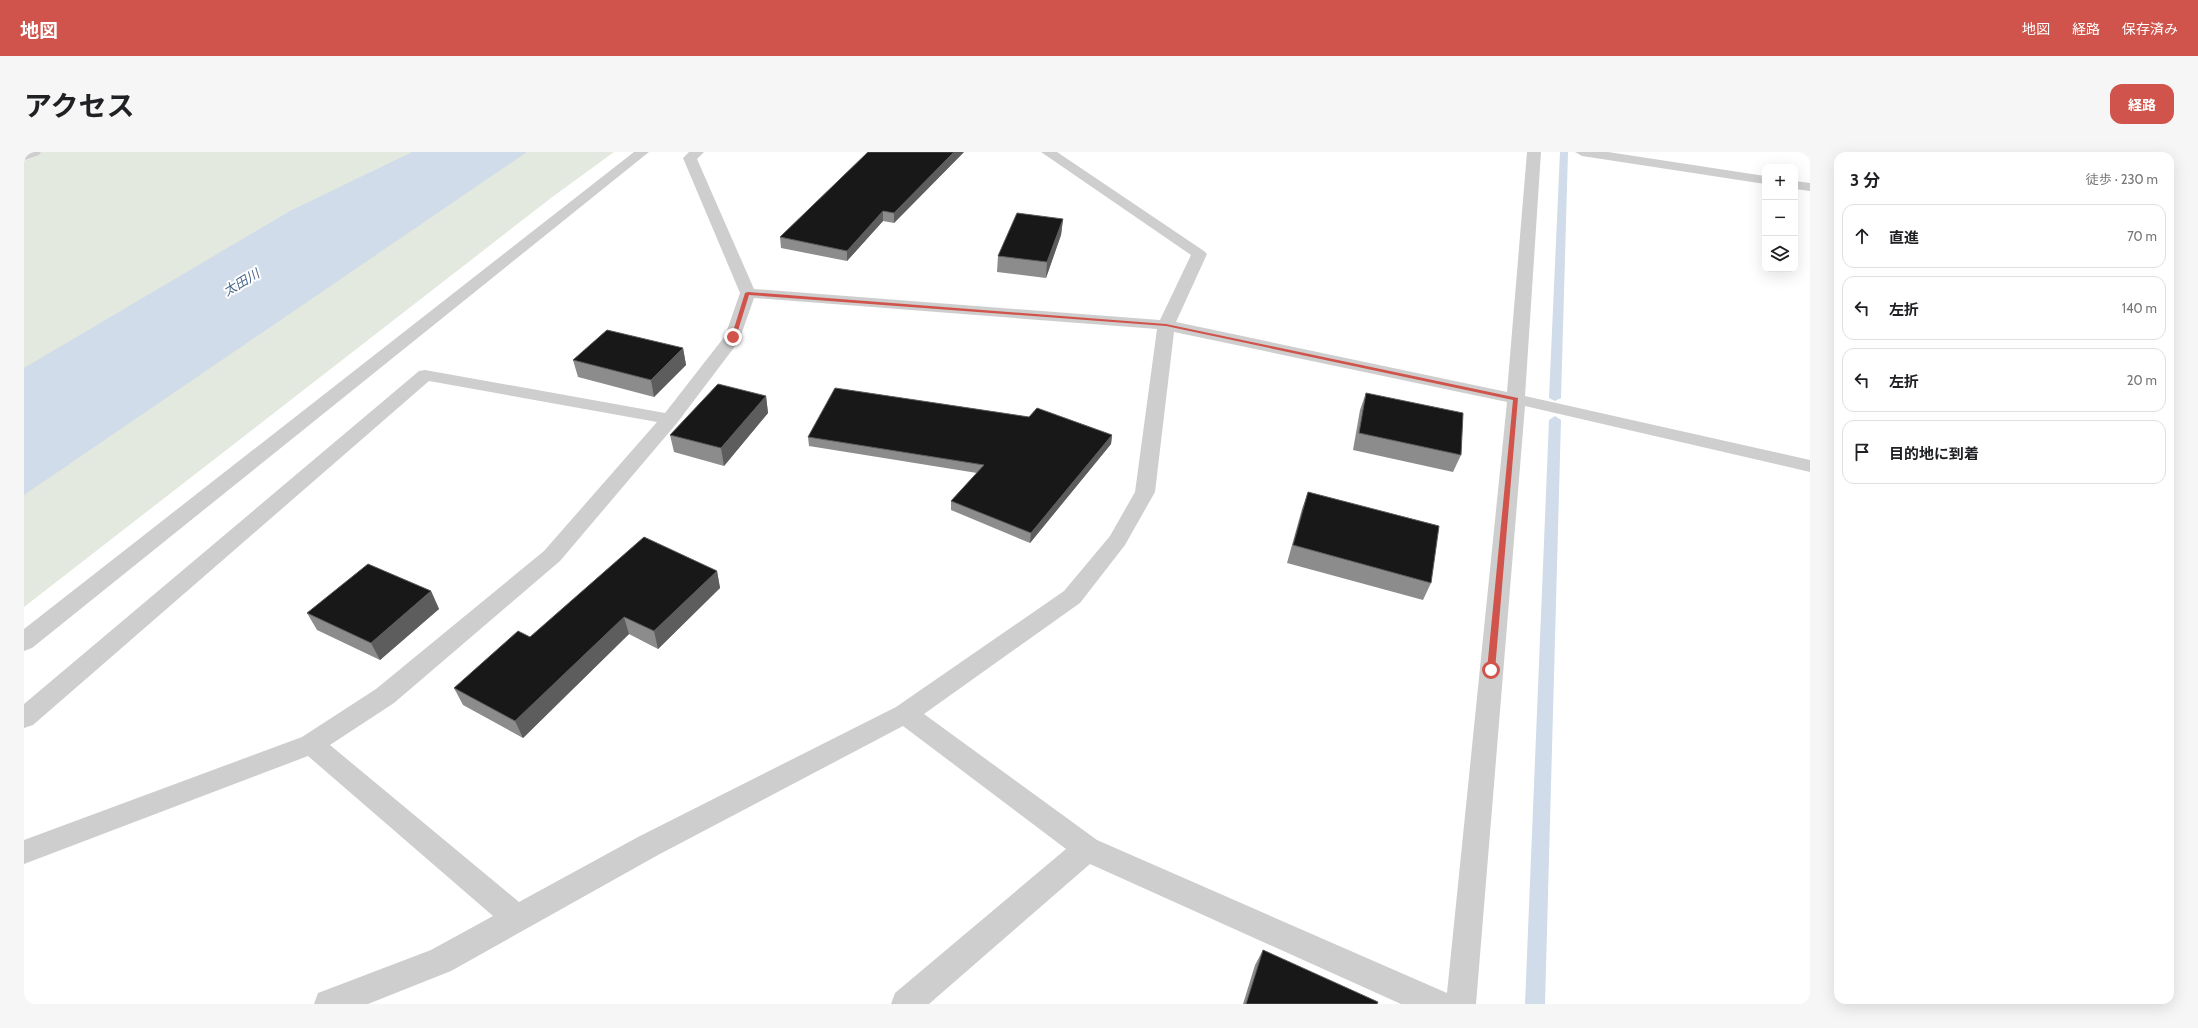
<!DOCTYPE html>
<html lang="ja">
<head>
<meta charset="utf-8">
<style>
	body { margin:0; font-family:Cabin,"Noto Sans JP",sans-serif; background:#f6f6f6; color:#202124 }
	.controls { position:absolute; right:12px; top:12px; display:grid; overflow:hidden; border-radius:8px; box-shadow:0 4px 16px #0002 }
	.controls button { width:36px; height:36px; display:grid; place-items:center; padding:0; border:0; border-bottom:1px solid #e0e0e0; background:#fff; color:#202124; font:20px sans-serif }
	.stop { position:absolute; width:12px; height:12px; margin:-9px; border:3px solid #d0544b; border-radius:50%; background:#fff }
	.stop.end { background:#d0544b; border-color:#fff; box-shadow:0 1px 4px #0008 }
	.list { margin:0; padding:0; list-style:none }
	h2 { display:flex; justify-content:space-between; align-items:center; height:52px; margin:0; padding:0 16px; font-size:17px }
	h2 small { font-size:13px; font-weight:400; color:#757577 }
	.list li { display:grid; grid-template-columns:26px 1fr auto; gap:12px; align-items:center; box-sizing:border-box; height:64px; margin:0 8px 8px; padding:0 8px; border:1px solid #e0e0e0; border-radius:12px }
	.list b { display:block; font-size:15px; white-space:nowrap }
	.list em { font-size:13px; font-style:normal; color:#757577 }
	.icon { flex:none; width:22px; height:22px; fill:none; stroke:currentColor; stroke-width:2; stroke-linecap:round; stroke-linejoin:round }
	.map { position:relative; flex:none; width:1786px; height:852px; overflow:hidden; border-radius:12px }
	header { display:flex; align-items:center; gap:24px; box-sizing:border-box; height:56px; padding:0 20px; background:#d0544b; color:#fff }
	header strong { font-size:19px }
	nav { display:flex; gap:22px; margin-inline-start:auto; font-size:14px }
	.intro { display:flex; align-items:center; justify-content:space-between; box-sizing:border-box; height:96px; padding:0 24px }
	h1 { margin:0; font-size:28px }
	.button { padding:10px 18px; border-radius:12px; background:#d0544b; color:#fff; font-size:14px; font-weight:700 }
	main { display:flex; gap:24px; padding:0 24px }
	aside { flex:1; background:#fff; border-radius:12px; box-shadow:0 4px 16px #0002 }
	.map>svg:first-child { display:block }
	.green { fill:#e3e9df }
	.water { fill:#d0dce9 }
	.lines { fill:none; stroke-linecap:round; stroke-linejoin:round }
	.stream { fill:#d0dce9; fill-rule:evenodd }
	.minor { fill:#cecece; fill-rule:evenodd }
	.wall { fill:#8c8c8c }
	.shaded-wall { fill:#5d5d5d }
	.building { fill:#181818; stroke:#5d5d5d }
	.route { fill:#d0544b }
	.labels { text-anchor:middle; dominant-baseline:central; stroke-width:4; stroke-linejoin:round; paint-order:stroke }
	.far-water-label { font-size:13px; font-style:italic; fill:#49688a; stroke:#fff }
</style>
</head>
<body>
<header>
<strong>地図</strong>
<nav><a>地図</a><a>経路</a><a>保存済み</a></nav>
</header>
<div class="intro"><h1>アクセス</h1><a class="button">経路</a></div>
<main>
<div class="map">
<svg width="1786" height="852" viewBox="0 0 1786 852">
	<rect width="100%" height="100%" fill="#fff"/>
	<!-- green -->
	<path class="green" d="M0 0H590L527 46 0 455Z"/>
	<!-- water -->
	<path class="water" d="M388 0H503L0 343V216L266 59Z"/>
	<g class="lines">
		<!-- stream -->
		<path class="stream" d="M1536 0H1544L1537 246 1531 249 1525 246Z
			M1531 264 1537 268 1521 852H1501L1525 268Z"/>
		<!-- minor -->
		<path class="minor" d="M0 0H17L15 3 0 8Z
			M610 0H625L8 496 0 499V477Z
			M665 0H680L673 7 730 137 1136 168 1167 103 1017 0H1033L1180 99 1183 102 1152 170 1483 240 1503 0H1517L1501 244 1786 308V320L1501 254 1452 852H1377L1066 712 905 852H867L871 841 1042 697 879 574 634 703 427 819 344 852H290L294 841 407 798 469 764 284 604 0 712V688L278 585 352 537 520 399 633 270 405 229 9 573 0 576V552L395 219 401 218 641 261 701 184 716 141 659 6ZM730 146 1133 177 1111 340 1086 384 1040 439 872 555 614 685 495 750 306 593 370 551 536 409 653 271 715 189ZM1150 180 1483 250 1423 841 1073 688 900 562 1056 451 1101 393 1131 340Z
			M1551 0H1584L1741 24V32L1558 4Z
			M1771 29 1786 31V39L1771 37Z"/>
	</g>
	<!-- wall -->
	<path class="wall" d="M940 0 870 71 859 69 823 109 757 96 756 85Z
		M1039 67 1037 83 1022 126 973 120 974 104Z
		M659 196 662 213 630 245 554 225 549 208Z
		M1342 241 1437 303 1429 320 1329 298 1336 258Z
		M742 244 744 261 700 314 650 300 646 283Z
		M1088 283 1087 292 1006 391 927 358V349L953 321 785 294 784 285Z
		M1284 340 1407 431 1399 448 1263 411 1278 357Z
		M693 419 696 436 634 497 605 482 499 586 439 553 430 536 506 485Z
		M407 439 415 457 356 508 293 478 283 461Z
		M1239 798 1353 852H1219L1231 813Z"/>
	<!-- shaded-wall -->
	<path class="shaded-wall" d="M930 0H940L870 71V61Z
		M859 59V69L823 109V99Z
		M1039 67 1037 83 1022 126 1023 110Z
		M659 196 662 213 630 245 627 228Z
		M742 244 744 261 700 314 697 296Z
		M1088 283 1087 292 1006 391 1007 381Z
		M693 419 696 436 634 497 630 479Z
		M407 439 415 457 356 508 347 491Z
		M600 465 605 482 499 586 491 569Z"/>
	<!-- building -->
	<path class="building" d="M844 0H930L870 61 859 59 823 99 756 85Z
		M993 61 1039 67 1023 110 974 104Z
		M583 178 659 196 627 228 549 208Z
		M694 232 742 244 697 296 646 283Z
		M811 236 1005 265 1013 256 1088 283 1007 381 927 349 960 313 784 285Z
		M1342 241 1439 261 1437 303 1335 281Z
		M1284 340 1415 374 1407 431 1269 393Z
		M620 385 693 419 630 479 600 465 491 569 430 536 494 479 506 485Z
		M344 412 407 439 347 491 283 461Z
		M1239 798 1354 850 1353 852H1222Z"/>
	<!-- route -->
	<path class="route" d="M724 140 1142 172 1494 246 1471 518 1467 520 1463 518 1489 248 1142 174 725 143 712 185 707 186 721 141Z"/>
	<g class="labels">
		<!-- far-water labels -->
		<g class="far-water-label">
			<text transform="translate(217 130) rotate(-31)">太田川</text>
		</g>
	</g>
</svg>
<div class="controls">
<button>+</button>
<button>−</button>
<button><svg class="icon" aria-label="layers" viewBox="0 0 24 24"><path d="M12 4l9 5-9 5-9-5zM3 14l9 5 9-5"/></svg></button>
</div>
<div class="stop" style="left:1467px;top:518px"></div>
<div class="stop end" style="left:709px;top:185px"></div>
</div>
<aside>
<h2>3 分<small>徒歩 · 230 m</small></h2>
<ul class="list">
<li><svg class="icon" aria-label="ahead" viewBox="0 0 24 24"><path d="M12 20V5M6 11l6-6 6 6"/></svg><div><b>直進</b></div><em>70 m</em></li>
<li><svg class="icon" aria-label="left" viewBox="0 0 24 24"><path d="M17 20v-9H6M10 6l-5 5 5 5"/></svg><div><b>左折</b></div><em>140 m</em></li>
<li><svg class="icon" aria-label="left" viewBox="0 0 24 24"><path d="M17 20v-9H6M10 6l-5 5 5 5"/></svg><div><b>左折</b></div><em>20 m</em></li>
<li><svg class="icon" aria-label="arrive" viewBox="0 0 24 24"><path d="M6 21V4h12l-3 4 3 4H6"/></svg><div><b>目的地に到着</b></div></li>
</ul>
</aside>
</main>
</body>
</html>
